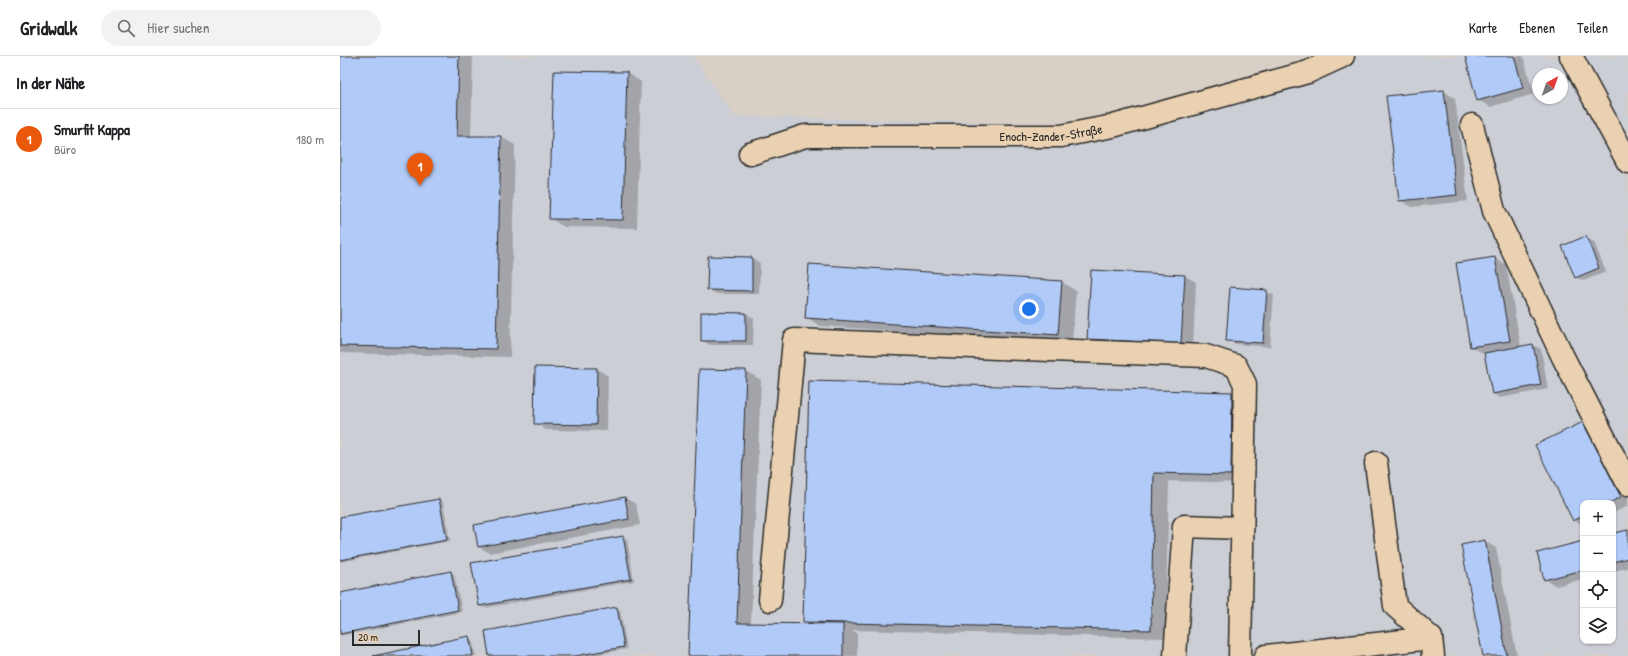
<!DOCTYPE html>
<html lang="de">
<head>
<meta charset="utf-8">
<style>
	body { margin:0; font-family:"Patrick Hand",sans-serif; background:#f2f2f2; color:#202124 }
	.controls { position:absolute; right:12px; bottom:12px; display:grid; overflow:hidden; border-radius:8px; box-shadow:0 1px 3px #0004 }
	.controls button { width:36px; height:36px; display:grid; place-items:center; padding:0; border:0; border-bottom:1px solid #e0e0e0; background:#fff; color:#202124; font:20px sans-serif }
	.compass { position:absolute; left:1192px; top:12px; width:36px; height:36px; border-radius:50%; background:#fff; box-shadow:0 1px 3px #0004; rotate:40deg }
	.scale { position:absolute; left:12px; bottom:10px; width:68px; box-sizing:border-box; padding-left:4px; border:2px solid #2b2b2b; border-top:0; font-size:11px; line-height:14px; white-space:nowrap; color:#2b2b2b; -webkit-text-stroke:3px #e9d1b1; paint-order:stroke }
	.you { position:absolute; left:689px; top:253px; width:14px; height:14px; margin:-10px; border:3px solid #fff; border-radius:50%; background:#1a73e8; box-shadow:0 0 0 6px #1a73e833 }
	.badge { display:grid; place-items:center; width:26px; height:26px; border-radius:50%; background:#ea580c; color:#fff; font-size:13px; font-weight:700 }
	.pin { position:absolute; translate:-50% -33px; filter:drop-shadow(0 1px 2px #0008) }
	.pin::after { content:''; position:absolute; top:21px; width:14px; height:12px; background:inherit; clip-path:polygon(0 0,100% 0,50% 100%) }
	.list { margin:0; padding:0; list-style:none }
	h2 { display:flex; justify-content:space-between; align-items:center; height:52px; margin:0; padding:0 16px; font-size:17px }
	h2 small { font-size:13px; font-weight:400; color:#757577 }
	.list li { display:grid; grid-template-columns:26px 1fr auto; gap:12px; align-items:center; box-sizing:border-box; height:60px; padding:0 16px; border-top:1px solid #e0e0e0 }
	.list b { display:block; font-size:15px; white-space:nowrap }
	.list p { margin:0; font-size:13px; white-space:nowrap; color:#757577 }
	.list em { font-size:13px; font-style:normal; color:#757577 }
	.icon { flex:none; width:22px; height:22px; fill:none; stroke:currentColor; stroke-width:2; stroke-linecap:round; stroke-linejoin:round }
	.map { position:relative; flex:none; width:1288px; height:600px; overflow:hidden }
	header { display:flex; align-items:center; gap:24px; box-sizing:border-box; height:56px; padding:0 20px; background:#fff; border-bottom:1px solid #e0e0e0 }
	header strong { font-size:19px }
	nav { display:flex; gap:22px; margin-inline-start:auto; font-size:14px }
	.search { width:280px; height:36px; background:#f2f2f2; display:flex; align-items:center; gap:10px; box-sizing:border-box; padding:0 14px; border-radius:22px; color:#757577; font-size:15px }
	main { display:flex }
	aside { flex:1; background:#fff }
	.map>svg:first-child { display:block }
	.built { fill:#ccced5; fill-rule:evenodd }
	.shadow { fill:#0003 }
	.building { fill:#b1caf7; stroke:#2b2b2b }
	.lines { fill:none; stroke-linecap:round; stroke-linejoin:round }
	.minor-casing { stroke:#2b2b2b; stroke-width:25 }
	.minor { stroke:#e9d1b1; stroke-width:22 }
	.labels { text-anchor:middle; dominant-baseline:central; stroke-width:3.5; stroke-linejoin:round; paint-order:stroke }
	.street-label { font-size:13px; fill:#2b2b2b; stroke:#e9d1b1 }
</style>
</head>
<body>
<header>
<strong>Gridwalk</strong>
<div class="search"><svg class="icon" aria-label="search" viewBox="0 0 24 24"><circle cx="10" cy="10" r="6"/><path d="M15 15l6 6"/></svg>Hier suchen</div>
<nav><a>Karte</a><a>Ebenen</a><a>Teilen</a></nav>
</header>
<main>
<aside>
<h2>In der Nähe<small></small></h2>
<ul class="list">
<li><span class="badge">1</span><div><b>Smurfit Kappa</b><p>Büro</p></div><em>180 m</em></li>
</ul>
</aside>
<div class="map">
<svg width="1288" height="600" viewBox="0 0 1288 600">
	<rect width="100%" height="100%" fill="#d8cfc6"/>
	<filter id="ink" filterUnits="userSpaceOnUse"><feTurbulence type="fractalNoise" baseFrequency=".025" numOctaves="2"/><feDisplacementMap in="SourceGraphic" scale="8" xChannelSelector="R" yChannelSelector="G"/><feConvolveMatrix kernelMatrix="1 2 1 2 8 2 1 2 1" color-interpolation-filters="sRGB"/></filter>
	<g filter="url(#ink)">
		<!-- built -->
		<path class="built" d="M0 0H353L394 60 773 70 1003 0H1288V600H0ZM1198 18H1222V42H1198ZM1243 447H1273V585H1243Z"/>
		<!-- shadow -->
		<path class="shadow" d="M0 0H133L131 81H161L175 89 170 301 0 297Z
			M1126 0H1183L1194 38 1150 51 1138 44Z
			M287 17 301 26 297 172 224 171 210 162Z
			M1103 35 1115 42 1128 145 1072 151 1060 144Z
			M1246 182 1254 186 1266 216 1243 225 1236 221Z
			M369 201 412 202 420 207 419 238H376L368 233Z
			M1155 202 1166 209 1181 291 1193 289 1201 293 1208 333 1160 342 1153 338 1145 297H1143L1131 291Z
			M470 209 722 226 736 235 732 287 480 270 466 261Z
			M845 220 856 226 853 294 760 289 749 283Z
			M926 235 934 239 930 291 895 288 887 284Z
			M406 258 414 262 413 289H370L362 284Z
			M257 313 268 320 267 375 206 374 195 367Z
			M360 314 406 315 421 324 411 568 471 569 464 565 470 326 892 337 907 346 905 427 829 425 825 582 512 574 517 577V600H349Z
			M1243 367 1255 373 1288 441V450L1273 457V447H1243V469L1234 464Z
			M285 442 296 448 300 469 150 497 139 491Z
			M99 444 103 446 110 485 0 506V462Z
			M1288 475V512L1273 515V478Z
			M283 481 287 483 294 525 144 552 140 550 132 508Z
			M1144 485 1156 492 1177 600H1144Z
			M1243 486V523L1216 530 1205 523Z
			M110 516 114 518 122 556 0 580V538Z
			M277 552 280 554 287 593 248 600H150Z
			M129 581 132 583 136 600H38Z"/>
		<!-- building -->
		<path class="building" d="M0 0H119L117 80H161L156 293 0 290Z
			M1125 0H1174L1183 32 1137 45Z
			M214 15 287 16 283 164 209 163Z
			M1104 34 1117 139 1059 145 1046 40Z
			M1246 180 1259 212 1235 222 1222 190Z
			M368 200 412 201V235L367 234Z
			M1155 201 1170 285 1130 291 1116 207Z
			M469 208 722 225 718 279 465 262Z
			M751 214 845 219 841 288 747 283Z
			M890 231 927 234 923 287 886 285Z
			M361 256 406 257V285H361Z
			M1193 288 1201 329 1152 338 1144 297Z
			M195 311 257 312 256 369 194 368Z
			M359 313 406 314 397 567 503 568V600H348Z
			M469 325 892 336 891 419 814 417 811 574 463 566Z
			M1243 366 1281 441 1269 447H1243V460L1233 465 1195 389Z
			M285 441 289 463 138 491 134 469Z
			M99 443 107 484 0 504V461Z
			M1288 474V502L1273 506V477Z
			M283 480 291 523 139 550 131 507Z
			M1145 484 1167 600H1143L1121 489Z
			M1243 485V514L1204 524 1197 497Z
			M111 515 118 554 0 578V537Z
			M277 551 284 591 235 600H149L145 575Z
			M129 580 133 600H33Z"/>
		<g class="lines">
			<!-- minor casing -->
			<g class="minor-casing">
				<g id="minor">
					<path d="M1231 0 1288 106"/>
					<path d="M1132 69 1154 155 1223 301 1288 428"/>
					<path id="s1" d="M410 98 465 80H721L773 70 968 16 1003 0"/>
					<path d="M1036 407 1055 550 1091 582 1093 600"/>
					<path d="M430 544 454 284 866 300 896 310 905 328 900 600"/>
					<path d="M835 600 844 470 902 472"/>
					<path d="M926 600 1091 582"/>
				</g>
			</g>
			<!-- minor -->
			<use href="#minor" class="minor"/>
		</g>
	</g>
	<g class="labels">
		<!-- street labels -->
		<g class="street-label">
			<text stroke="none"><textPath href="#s1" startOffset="304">Enoch-Zander-Straße</textPath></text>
		</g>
	</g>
</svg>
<div class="controls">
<button>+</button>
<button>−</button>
<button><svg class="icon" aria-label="locate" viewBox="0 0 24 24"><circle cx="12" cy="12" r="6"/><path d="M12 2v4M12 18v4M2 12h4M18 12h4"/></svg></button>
<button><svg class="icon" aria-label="layers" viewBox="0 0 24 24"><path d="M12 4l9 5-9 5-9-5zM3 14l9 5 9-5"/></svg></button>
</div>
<svg class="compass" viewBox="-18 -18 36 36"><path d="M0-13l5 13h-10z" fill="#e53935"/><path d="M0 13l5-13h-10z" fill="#757577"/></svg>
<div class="scale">20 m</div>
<div class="you"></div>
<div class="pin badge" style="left:80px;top:130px">1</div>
</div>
</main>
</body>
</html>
